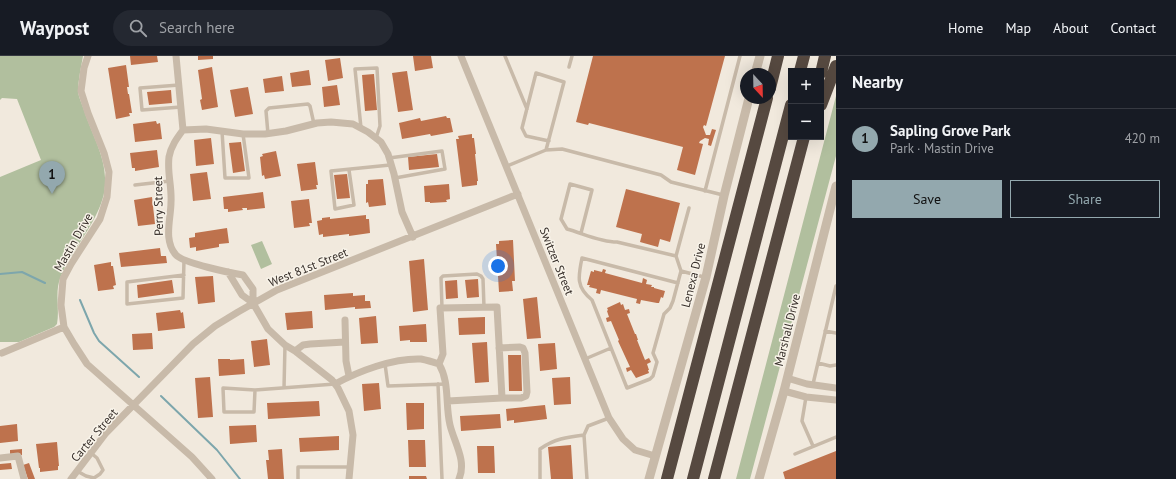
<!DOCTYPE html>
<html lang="en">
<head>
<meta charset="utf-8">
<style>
	body { margin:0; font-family:"PT Sans",sans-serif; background:#242831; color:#f1f3f6 }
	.controls { position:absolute; right:12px; top:12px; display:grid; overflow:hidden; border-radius:0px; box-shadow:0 4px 16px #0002 }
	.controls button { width:36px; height:36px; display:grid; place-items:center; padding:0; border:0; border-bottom:1px solid #363941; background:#171b24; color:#f1f3f6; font:20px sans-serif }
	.compass { position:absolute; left:740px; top:12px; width:36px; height:36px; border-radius:50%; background:#171b24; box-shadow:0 4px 16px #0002; rotate:158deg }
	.you { position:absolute; left:498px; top:210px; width:14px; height:14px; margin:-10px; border:3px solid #fff; border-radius:50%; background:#1a73e8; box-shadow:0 0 0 6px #1a73e833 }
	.badge { display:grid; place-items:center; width:26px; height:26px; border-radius:50%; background:#93a8ae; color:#111; font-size:13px; font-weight:700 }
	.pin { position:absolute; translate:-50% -33px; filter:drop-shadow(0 1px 2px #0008) }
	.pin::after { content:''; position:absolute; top:21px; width:14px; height:12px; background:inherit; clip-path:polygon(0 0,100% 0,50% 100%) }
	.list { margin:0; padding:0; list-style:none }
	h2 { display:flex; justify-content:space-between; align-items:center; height:52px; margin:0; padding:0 16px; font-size:17px }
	h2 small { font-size:13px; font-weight:400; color:#9ea1a6 }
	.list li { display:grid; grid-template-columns:26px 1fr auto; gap:12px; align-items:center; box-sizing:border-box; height:60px; padding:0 16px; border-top:1px solid #363941 }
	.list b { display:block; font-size:15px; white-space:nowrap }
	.list p { margin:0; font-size:13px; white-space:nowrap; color:#9ea1a6 }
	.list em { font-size:13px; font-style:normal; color:#9ea1a6 }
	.actions { display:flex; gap:8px; padding:12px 16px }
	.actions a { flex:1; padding:9px 0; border:1px solid #93a8ae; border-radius:0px; text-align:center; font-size:14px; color:#93a8ae }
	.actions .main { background:#93a8ae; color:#111 }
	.icon { flex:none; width:22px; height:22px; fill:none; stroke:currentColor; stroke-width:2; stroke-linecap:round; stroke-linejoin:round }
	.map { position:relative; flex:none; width:836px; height:423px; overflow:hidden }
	header { display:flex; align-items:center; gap:24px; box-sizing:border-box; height:56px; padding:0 20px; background:#171b24; border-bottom:1px solid #363941 }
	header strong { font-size:19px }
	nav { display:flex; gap:22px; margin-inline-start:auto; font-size:14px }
	.search { width:280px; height:36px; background:#242831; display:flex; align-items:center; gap:10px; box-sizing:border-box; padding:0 14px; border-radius:22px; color:#9ea1a6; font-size:15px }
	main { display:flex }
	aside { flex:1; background:#171b24 }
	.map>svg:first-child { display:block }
	.green { fill:#b1bf9e }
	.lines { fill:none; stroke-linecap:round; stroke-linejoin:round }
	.stream { stroke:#7da6ac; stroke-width:2 }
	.building { fill:#be724d }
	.service { stroke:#c8baa9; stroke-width:3.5 }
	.minor { stroke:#c8baa9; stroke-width:7 }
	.tertiary { stroke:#c8baa9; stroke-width:9 }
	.motorway { stroke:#564940; stroke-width:12 }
	.labels { text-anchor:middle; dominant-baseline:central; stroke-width:3; stroke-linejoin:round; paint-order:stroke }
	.street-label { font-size:12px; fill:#362e29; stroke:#f8f3e9 }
</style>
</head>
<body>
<header>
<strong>Waypost</strong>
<div class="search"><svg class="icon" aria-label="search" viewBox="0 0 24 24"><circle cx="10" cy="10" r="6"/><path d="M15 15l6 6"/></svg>Search here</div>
<nav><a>Home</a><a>Map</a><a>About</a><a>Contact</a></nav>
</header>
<main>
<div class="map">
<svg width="836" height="423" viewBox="0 0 836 423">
	<rect width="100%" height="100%" fill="#f1e9dd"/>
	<!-- green -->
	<path class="green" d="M0 0H83C81 12 78 24 78 36 79 42 82 48 84 54 92 79 107 102 105 130 103 160 73 192 61 220 54 236 60 252 57 268L54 271 19 286H0V121L41 104 17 43 2 42 0 44Z
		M836 40V100L750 423H736Z
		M262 185 272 208 261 213 251 189Z"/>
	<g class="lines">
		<!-- stream -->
		<path class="stream" d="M0 218 22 216 45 227
			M80 244 94 277 99 285 139 321
			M161 340 217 394 240 423"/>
	</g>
	<!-- building -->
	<path class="building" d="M130 0H157L158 6 131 9Z
		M198 0H213V3L198 4Z
		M413 0H431L433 12 415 15Z
		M593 0H725L706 70 704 69 703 71 706 79H710L712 73 716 74 711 90 708 89 709 83 705 82 700 85 699 87 703 88 695 119 677 114 683 91 589 67 588 69 576 66Z
		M340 2 343 22 328 25 325 4Z
		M126 9 129 31H127L128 38H129L132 57H129L130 60 116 63 108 12Z
		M212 11 218 51 202 54 200 44 202 43 198 14Z
		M309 14 311 29 292 31 290 17Z
		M407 15 413 54 398 56 392 17Z
		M374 18 377 54 365 55 362 19Z
		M282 20 284 35 265 37 263 23Z
		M337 29 340 49 324 51 322 31Z
		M248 31 253 58 235 61 230 34Z
		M171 34 172 47 149 49 147 36Z
		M446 60 447 62H450L453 76 431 80 430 78 402 83 399 67 420 62 421 65Z
		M156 65 157 68 160 67 162 83 135 86 133 68Z
		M472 78V82H474L476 98H475L478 125H477V129L462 131 456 83H459L458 80Z
		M211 82 214 108 196 110 194 84Z
		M241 86 245 115 233 117 229 87Z
		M157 94 159 111 135 115V112H132L130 97Z
		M276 95 281 120 265 123 264 119 262 120 260 101 263 100 262 98Z
		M437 98 439 111 409 114 408 101Z
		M315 106 318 129H316L317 133 301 135 297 108Z
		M207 116 211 143 193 145 190 118Z
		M347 118 350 142 337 143 334 119Z
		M383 123 386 149 369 151 368 146 366 147V128H368V124Z
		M449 128 450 143 446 144 447 146 430 147V146H425L424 130Z
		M626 133 680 147 670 186 660 183 658 191 640 186 642 178 616 171Z
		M263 136 265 152 247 154V152H242L243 154 228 156V153H224L223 141Z
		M152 141 155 168 138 170 134 144Z
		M309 143 312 167H309L310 170 294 172 291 145Z
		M366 159V163H369L370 177 349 180V178L323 181V178L319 179 317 165 322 164V162L330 161V163Z
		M227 172 229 187 219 188V191L196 195V191L190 192 189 182 195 181V177Z
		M513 184 515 225H512L513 235 499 236 496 188H499V185Z
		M160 192 161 200H166L167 207 121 211 119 197Z
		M424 203 428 254 413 256 409 205Z
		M111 206V210H113L116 229 113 230 114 233 98 235 94 209Z
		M603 213 606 214 605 217 642 227 643 222 647 224 646 228 652 229 651 231H654V232L665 235 663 242 661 241 659 247H657L641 244 640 248 636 247 637 243 601 234 600 238 596 237 597 233 589 231 590 229H587L591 215 594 216V214L602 216Z
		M213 220 215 246 198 248 195 221Z
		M478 223 479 241 467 242 465 224Z
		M172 224 174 237 138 242 137 229Z
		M457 224 458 242 446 243 445 225Z
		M353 237V240L365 239V245H370L371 252 355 253V251L325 254 324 239Z
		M537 241 541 282 527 283 523 243Z
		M620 246 621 249 623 248 625 254 629 253 630 257 627 258 635 278H636L638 284H637L645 304 649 302 651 306 647 308 649 314H648L649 317 636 322 631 314 627 316 626 312 630 311 618 285 619 284 611 265 607 266 606 262 609 261 607 255 608 254 607 252Z
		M180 254 181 257 183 256 185 272 158 275 156 257Z
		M312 255 313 272 287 274 285 257Z
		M376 260 378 287 361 288 359 262Z
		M485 261V278L459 279 458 262Z
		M426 268 427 286H410V284L400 285 399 270Z
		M152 277 153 293 133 294 132 278Z
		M267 283 270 309 254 311 251 285Z
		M487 286 489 326 475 327 472 287Z
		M555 287 557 313 540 315 538 288Z
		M508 299H521L522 335H509Z
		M218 303H230V304L244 303 245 318 219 320Z
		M210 321 213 361 198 362 195 322Z
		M570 321 571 348 554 349 552 322Z
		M379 327 381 353 364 355 362 328Z
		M319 345 320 360 268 363 267 347Z
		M406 347H424V373L407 374Z
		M545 349 547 363 514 367V364L507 365 506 353Z
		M500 358 501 372 461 375 460 360Z
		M17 368 18 385 0 387V370Z
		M256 369 257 386 230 388 229 370Z
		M339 380V394L300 396 299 382Z
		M408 384H425L426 411H409Z
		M57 386 59 410H58V414L40 416V412H39L36 388Z
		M571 389 573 423H551L548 391Z
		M477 390H494L495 417H478Z
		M22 393V399L10 400V394Z
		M282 393 284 423H268L266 404H269L268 394Z
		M836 395V423H785L783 416Z
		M11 407 12 413 0 414V408Z
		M29 407 35 423H28L23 409Z
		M409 420H426L427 423H409Z"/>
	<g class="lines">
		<!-- service -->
		<path class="service" d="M505 0 527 53
			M569 11 572 0
			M179 29 140 32 142 54 181 51
			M361 72 355 13 377 12 380 70 376 82
			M222 75 225 122H249L243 78
			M268 78 266 55 269 52 308 48 310 50 314 68
			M549 85 526 80 522 72 536 17 564 26
			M546 94 564 26
			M389 102 442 95 445 113 395 122
			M507 110 546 94 562 93 661 119 671 126 723 139
			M349 114 354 149 335 153 331 115 390 109
			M135 129 170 125
			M705 135 740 0
			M581 177 592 134 570 128 561 163 567 173C582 177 600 186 617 186L676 200
			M681 215 676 200 689 152
			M184 219 127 226V248L183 242 184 204
			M678 227 582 202C578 221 576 231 592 244L627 332 650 323 653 320 657 306 653 297 664 258 670 252 673 245 681 215 704 221
			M442 252 441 222 443 220 477 218 481 220 483 223 484 251
			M825 275 836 277
			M585 303 611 292
			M818 307 830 310 836 309
			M385 308 388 330 446 328
			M438 328 442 423
			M813 328 836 230
			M284 332 285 289
			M255 334 223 332 224 356H254L255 334 335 328
			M806 341 802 365 813 390
			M795 398 836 381
			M77 415 86 420 94 422 100 418 103 414 97 402 91 397
			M298 423V411H349
			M540 423V393C554 383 567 381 584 379
			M587 423 584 379 588 370 609 362"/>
		<!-- minor -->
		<path class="minor" d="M88 0 84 12 81 35 88 57 104 97 109 116 107 141 100 163 71 208 63 223 61 249 64 271 74 288 87 308 192 401 212 423
			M176 0 183 74C177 82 171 90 169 101 167 116 172 131 171 146 171 163 163 184 176 199 183 207 231 217 243 219L253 233V247
			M461 0 609 362 623 383 635 394 655 400
			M183 74 206 73 243 78H265L286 75 317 67 331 66 353 68 368 76 381 86 388 98 394 118 402 156 413 181
			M228 216 242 239 253 247 268 273 285 289 295 295 332 324 338 332 349 355 353 379 349 423
			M345 264 346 305 349 320
			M499 292 520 291 523 292 525 297 527 336 526 340 521 342H502
			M295 295 303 289 310 288 345 286
			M2 297 64 271
			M439 308 443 298 440 252 497 251 502 342 448 345
			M787 322 807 328 836 332
			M335 328C359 315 393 302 421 303 426 304 433 306 439 308 450 327 445 348 450 369 454 386 467 405 459 423
			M784 335 806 341 836 344
			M0 402 18 400 24 423
			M71 423 106 377 193 288 215 270 238 256 277 234 518 138"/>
		<!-- tertiary -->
		<path class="tertiary" d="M755 18 760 0
			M649 423 706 221 724 140 749 42
			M759 423 784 335 836 130"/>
		<!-- motorway -->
		<path class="motorway" d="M800 15 804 0
			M821 17 825 0
			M770 32 778 0
			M821 49 836 10
			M667 423 767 42
			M693 423 791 49
			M714 423 804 81"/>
	</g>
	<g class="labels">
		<!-- street labels -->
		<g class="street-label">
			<text transform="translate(158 150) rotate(-91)">Perry Street</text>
			<text transform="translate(73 186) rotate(-60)">Mastin Drive</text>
			<text transform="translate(557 205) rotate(68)">Switzer Street</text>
			<text transform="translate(308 211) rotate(-22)">West 81st Street</text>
			<text transform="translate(693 219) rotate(-76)">Lenexa Drive</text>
			<text transform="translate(787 274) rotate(-76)">Marshall Drive</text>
			<text transform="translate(94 379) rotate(-50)">Carter Street</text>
		</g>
	</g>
</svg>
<div class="controls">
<button>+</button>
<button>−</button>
</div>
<svg class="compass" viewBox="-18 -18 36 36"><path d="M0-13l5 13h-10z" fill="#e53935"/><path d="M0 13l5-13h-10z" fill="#9ea1a6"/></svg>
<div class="you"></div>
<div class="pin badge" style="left:52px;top:138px">1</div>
</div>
<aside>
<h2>Nearby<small></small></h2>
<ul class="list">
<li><span class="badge">1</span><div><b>Sapling Grove Park</b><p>Park · Mastin Drive</p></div><em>420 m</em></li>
</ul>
<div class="actions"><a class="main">Save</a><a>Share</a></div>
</aside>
</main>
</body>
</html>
